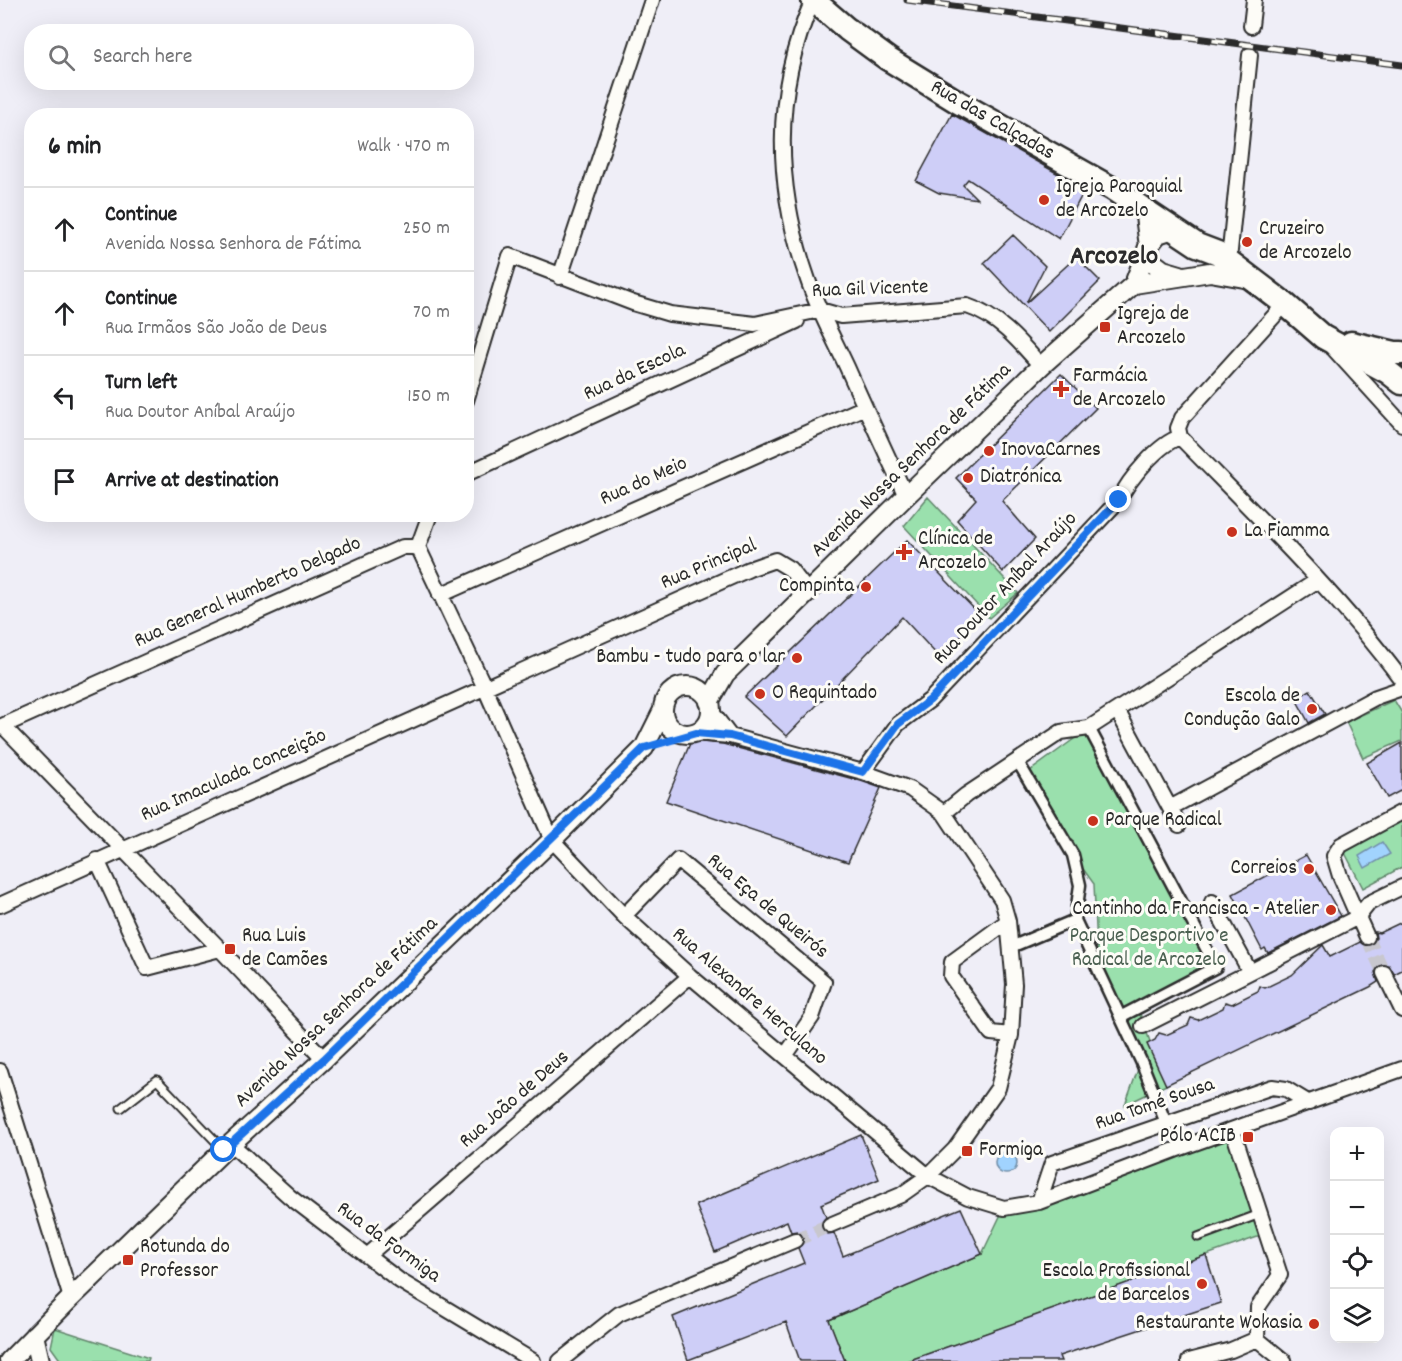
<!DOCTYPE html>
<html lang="en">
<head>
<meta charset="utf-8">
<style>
	body { margin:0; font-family:Dekko,sans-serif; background:#f2f2f2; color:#202124 }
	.controls { position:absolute; right:18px; bottom:18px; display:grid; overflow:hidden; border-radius:12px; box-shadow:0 6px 24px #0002 }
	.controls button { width:54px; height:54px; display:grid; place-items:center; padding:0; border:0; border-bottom:2px solid #e0e0e0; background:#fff; color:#202124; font:30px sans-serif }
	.stop { position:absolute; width:18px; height:18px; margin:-14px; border:4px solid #1a73e8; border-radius:50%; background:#fff }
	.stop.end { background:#1a73e8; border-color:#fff; box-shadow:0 2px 6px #0008 }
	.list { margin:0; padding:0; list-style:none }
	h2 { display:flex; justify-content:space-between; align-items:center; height:78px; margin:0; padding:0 24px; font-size:26px }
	h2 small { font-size:20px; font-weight:400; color:#757577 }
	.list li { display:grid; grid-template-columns:39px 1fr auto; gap:18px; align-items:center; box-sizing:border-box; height:84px; padding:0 24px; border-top:2px solid #e0e0e0 }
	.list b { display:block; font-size:22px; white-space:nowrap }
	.list p { margin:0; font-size:20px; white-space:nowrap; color:#757577 }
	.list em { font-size:20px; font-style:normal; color:#757577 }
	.icon { flex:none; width:33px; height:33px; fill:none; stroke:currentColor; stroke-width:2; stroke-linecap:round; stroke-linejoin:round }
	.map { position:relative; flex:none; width:1402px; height:1361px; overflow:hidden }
	.search { position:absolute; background:#fff; box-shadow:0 6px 24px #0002; left:24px; top:24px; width:450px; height:66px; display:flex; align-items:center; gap:15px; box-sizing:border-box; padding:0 21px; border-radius:24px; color:#757577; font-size:22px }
	.panel { position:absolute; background:#fff; box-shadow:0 6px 24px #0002; left:24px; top:108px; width:450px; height:414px; border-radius:24px }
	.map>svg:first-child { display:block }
	.green { fill:#9ae0ad; stroke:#62866c; stroke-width:1.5 }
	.water { fill:#a1d3fe; stroke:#7290aa; stroke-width:1.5 }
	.building { fill:#cecef7; stroke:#2b2b2b; stroke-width:1.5 }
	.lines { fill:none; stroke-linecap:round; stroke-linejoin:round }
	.minor-tunnel { stroke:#c8c7ce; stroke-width:14; stroke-dasharray:14 7; stroke-linecap:butt }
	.service-casing { stroke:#2b2b2b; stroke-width:11 }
	.pedestrian-casing { stroke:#2b2b2b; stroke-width:15 }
	.minor-casing { stroke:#2b2b2b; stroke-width:18 }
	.tertiary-casing { stroke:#2b2b2b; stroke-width:22 }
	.primary-casing { stroke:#2b2b2b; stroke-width:27 }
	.service { stroke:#fdfcf7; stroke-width:7 }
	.pedestrian { stroke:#fdfcf7; stroke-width:10 }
	.minor { stroke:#fdfcf7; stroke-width:14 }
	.tertiary { stroke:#fdfcf7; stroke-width:18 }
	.primary { stroke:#fdfcf7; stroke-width:22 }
	.rail-casing { stroke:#2b2b2b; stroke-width:7 }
	.rail { stroke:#fdfcf7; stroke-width:4.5; stroke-dasharray:14; stroke-linecap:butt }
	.route { stroke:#1a73e8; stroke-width:8 }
	.poi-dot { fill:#c8321e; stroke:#fdfcf7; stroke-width:2 }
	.labels { text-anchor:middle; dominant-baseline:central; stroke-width:6; stroke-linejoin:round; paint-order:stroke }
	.street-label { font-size:21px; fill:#2b2b2b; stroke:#fdfcf7 }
	.poi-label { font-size:21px; fill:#2b2b2b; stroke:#fdfcf7; text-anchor:start }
	.park-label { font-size:21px; fill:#4c6152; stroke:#fdfcf7 }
	.district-label { font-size:27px; font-weight:bold; fill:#2b2b2b; stroke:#fdfcf7 }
</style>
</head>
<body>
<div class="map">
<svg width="1402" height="1361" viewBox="0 0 1402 1361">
	<rect width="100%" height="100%" fill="#efeef7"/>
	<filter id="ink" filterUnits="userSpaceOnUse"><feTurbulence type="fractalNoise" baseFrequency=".0167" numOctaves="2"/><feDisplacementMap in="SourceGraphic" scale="12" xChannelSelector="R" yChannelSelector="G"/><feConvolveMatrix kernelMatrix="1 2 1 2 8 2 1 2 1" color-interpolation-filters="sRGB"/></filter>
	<g filter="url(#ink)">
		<!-- green -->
		<path class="green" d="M928 497 1018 593 989 618 904 526Z
			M1394 700 1402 713V741L1363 758 1346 722Z
			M1089 728 1218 971 1140 1014 1166 1085 1125 1105 1141 1061 1098 971 1094 884 1073 855 1026 774Z
			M1402 812V867L1363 888 1341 845Z
			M1232 1137 1266 1234 907 1361H845L829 1320 982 1254 1004 1208 1039 1202Z
			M55 1328 149 1358 148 1361H61L51 1347Z"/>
		<!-- water -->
		<path class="water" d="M1382 842 1390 854 1365 868 1359 856Z
			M995 1163a11 11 0 1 1 22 0a11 11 0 1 1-22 0Z"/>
		<!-- building -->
		<path class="building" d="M952 114 1085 189 1059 239 968 179 963 185 977 199 939 193 916 181Z
			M1013 235 1045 266 1026 303 1076 257 1100 281 1049 332 984 263Z
			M1061 374 1096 408 1002 501 1035 539 1003 572 957 520 976 499 956 478Z
			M907 540 981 616 939 657 902 617 787 736 744 697Z
			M1310 690 1325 714 1309 723 1296 699Z
			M691 741 723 744 861 781 881 788 848 862 666 801Z
			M1402 743V790L1387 798 1367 763Z
			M1306 855 1341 916 1268 953 1265 948 1262 950 1233 894Z
			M1402 922V970L1394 974 1389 965H1381L1375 972 1378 982 1370 987 1166 1085 1147 1044 1155 1040 1159 1033 1166 1035 1188 1025 1191 1018 1198 1020 1223 1008 1225 1002 1232 1004 1258 991 1260 986 1265 988 1292 975 1323 945 1330 957 1360 942 1366 946 1370 945 1376 938 1375 932 1379 933Z
			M861 1135 879 1179 821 1204 826 1217 821 1223 822 1229 828 1234 834 1233 843 1256 961 1208 982 1254 829 1320 845 1361H800L786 1322 688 1360 673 1317 804 1263 798 1248 804 1242 803 1236 797 1231 791 1232 787 1221 715 1252 696 1205Z
			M1206 1255 1221 1303 1059 1356 1061 1361H913V1359Z"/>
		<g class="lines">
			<!-- minor-tunnel -->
			<path class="minor-tunnel" d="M1367 937 1384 973
				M795 1240 830 1225"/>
			<!-- service casing -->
			<g class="service-casing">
				<path id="service" d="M121 1108 157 1080 223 1149
					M1198 1237 1260 1214"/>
			</g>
			<!-- pedestrian casing -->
			<g class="pedestrian-casing">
				<path id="pedestrian" d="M1089 728 1216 967 1120 1017
					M1018 762 1073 855 1080 885 1075 920 1141 1061 1166 1123
					M1011 947 1075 920"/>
			</g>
			<!-- minor casing -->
			<g class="minor-casing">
				<path id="minor" d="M811 0H813C772 92 775 186 808 280 818 310 834 339 847 367 866 410 886 453 906 496
					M1251 26 1254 0
					M1229 260 1250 55
					M560 277 652 0
					M1332 347 1402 424
					M466 401 510 256 633 303 670 314 755 324 820 310 841 316 967 306C998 316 1020 342 1041 366
					M1180 437C1256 515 1336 592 1401 679L1402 684
					M1180 437 1178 428 1182 418 1285 304
					M466 474 797 321
					M418 547 430 514
					M440 595 865 407
					M1117 710 1179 825
					M711 711 730 736
					M3 726 220 949 324 1059
					M0 727 403 547H418L485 688 552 840 624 916 690 976 928 1176 968 1197 1004 1208 1039 1202 1175 1150 1402 1069
					M695 733 730 736 863 772 910 789 944 813 1002 900 1008 921 1014 984 1011 1035 998 1088 955 1149 928 1176 901 1195 830 1225
					M863 772 898 724 930 700 1119 500C1129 479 1158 444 1180 437
					M1170 808 1376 697 1402 688
					M1402 812 1341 845 1334 856 1340 876 1358 917 1369 903 1402 887
					M944 813 966 795 1061 732 1089 728 1318 580
					M97 860 147 968 220 949
					M1212 902 1250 972 1358 917 1367 937
					M0 905 749 569 775 560 790 569 809 593
					M624 916 678 860 824 982 812 1017 785 1056
					M1008 921 952 962 951 976 991 1033 1011 1035
					M1384 973 1402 1010
					M1143 1026 1250 972
					M0 1071 71 1298
					M1233 1131 1280 1275 1258 1307 1257 1339
					M230 1143 290 1197 400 1281 533 1361
					M1039 1202 1052 1163 1272 1087 1286 1089 1309 1103
					M367 1256 690 976
					M1257 1339 1284 1361
					M560 1361 619 1314 795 1240
					M1189 1361 1231 1350 1257 1339"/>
			</g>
			<!-- tertiary casing -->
			<g class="tertiary-casing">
				<path id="tertiary" d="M1144 209 1151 261 1163 270 1180 275
					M1134 284 1210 272 1250 279
					M663 710a24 24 0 1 1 48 0a24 24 0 1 1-48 0Z
					M709 702 725 674 906 496 1041 366 1134 284 1148 247 1158 234 1173 229
					M34 1335 40 1361
					M9 1361 71 1298 224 1150 324 1059 552 840 644 748 663 710"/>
			</g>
			<!-- primary casing -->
			<g class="primary-casing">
				<path id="primary" d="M813 0 847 29 888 59 958 102 1113 189 1197 245 1218 253 1285 304 1323 337 1388 372 1402 383
					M1351 343 1395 353H1402"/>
			</g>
			<!-- service -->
			<use href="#service" class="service"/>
			<!-- pedestrian -->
			<use href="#pedestrian" class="pedestrian"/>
			<!-- minor -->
			<use href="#minor" class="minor"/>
			<!-- tertiary -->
			<use href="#tertiary" class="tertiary"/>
			<!-- primary -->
			<use href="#primary" class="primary"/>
			<!-- rail casing -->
			<g class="rail-casing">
				<path id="rail" d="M907 0 1402 65"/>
			</g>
			<!-- rail -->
			<use href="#rail" class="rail"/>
		</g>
	</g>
	<g class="lines" filter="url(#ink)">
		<!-- route -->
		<path class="route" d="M224 1150 324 1059 644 748 696 733 730 736 863 772 898 724 930 700 1119 500"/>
	</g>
	<!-- markers -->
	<g class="poi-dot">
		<circle cx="1044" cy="200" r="6"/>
		<circle cx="1247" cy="242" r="6"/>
		<rect x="1099" y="321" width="12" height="12" rx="3"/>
		<path d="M1058 380h6v6h6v6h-6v6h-6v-6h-6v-6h6z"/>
		<circle cx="989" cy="451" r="6"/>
		<circle cx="968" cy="478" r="6"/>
		<circle cx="1232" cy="532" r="6"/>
		<path d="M901 543h6v6h6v6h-6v6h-6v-6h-6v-6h6z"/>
		<circle cx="866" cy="587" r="6"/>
		<circle cx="797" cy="658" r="6"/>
		<circle cx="760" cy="694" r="6"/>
		<circle cx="1312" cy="709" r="6"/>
		<circle cx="1093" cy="821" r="6"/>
		<circle cx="1309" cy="869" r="6"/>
		<circle cx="1331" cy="910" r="6"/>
		<rect x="224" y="943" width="12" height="12" rx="3"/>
		<rect x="1242" y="1131" width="12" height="12" rx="3"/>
		<rect x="961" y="1145" width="12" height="12" rx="3"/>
		<rect x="122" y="1254" width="12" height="12" rx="3"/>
		<circle cx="1202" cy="1284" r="6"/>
		<circle cx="1314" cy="1324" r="6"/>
	</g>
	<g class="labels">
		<!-- street labels -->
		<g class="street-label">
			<text transform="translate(992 121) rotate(30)">Rua das Calçadas</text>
			<text transform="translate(870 290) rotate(-2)">Rua Gil Vicente</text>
			<text transform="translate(635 373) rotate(-25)">Rua da Escola</text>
			<text transform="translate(912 461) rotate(-44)">Avenida Nossa Senhora de Fátima</text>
			<text transform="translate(644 482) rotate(-24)">Rua do Meio</text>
			<text transform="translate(709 565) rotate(-23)">Rua Principal</text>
			<text transform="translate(1006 589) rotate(-47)">Rua Doutor Aníbal Araújo</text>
			<text transform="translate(248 593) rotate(-24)">Rua General Humberto Delgado</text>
			<text transform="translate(234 776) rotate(-24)">Rua Imaculada Conceição</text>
			<text transform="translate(767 907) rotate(40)">Rua Eça de Queirós</text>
			<text transform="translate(749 997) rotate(41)">Rua Alexandre Herculano</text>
			<text transform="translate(337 1013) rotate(-43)">Avenida Nossa Senhora de Fátima</text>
			<text transform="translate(515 1100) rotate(-41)">Rua João de Deus</text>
			<text transform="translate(1155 1105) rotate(-19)">Rua Tomé Sousa</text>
			<text transform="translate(388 1243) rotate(36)">Rua da Formiga</text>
		</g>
		<!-- poi labels -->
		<g class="poi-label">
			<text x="1056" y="188">Igreja Paroquial<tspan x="1056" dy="24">de Arcozelo</tspan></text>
			<text x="1259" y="230">Cruzeiro<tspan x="1259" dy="24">de Arcozelo</tspan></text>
			<text x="1117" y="315">Igreja de<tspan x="1117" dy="24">Arcozelo</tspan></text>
			<text x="1073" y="377">Farmácia<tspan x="1073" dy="24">de Arcozelo</tspan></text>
			<text x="1001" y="451">InovaCarnes</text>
			<text x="980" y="478">Diatrónica</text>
			<text x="1244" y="532">La Fiamma</text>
			<text x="918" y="540">Clínica de<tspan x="918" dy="24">Arcozelo</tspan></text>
			<text x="854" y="587" text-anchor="end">Compinta</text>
			<text x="785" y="658" text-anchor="end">Bambu - tudo para o lar</text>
			<text x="772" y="694">O Requintado</text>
			<text x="1300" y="697" text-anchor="end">Escola de<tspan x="1300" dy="24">Condução Galo</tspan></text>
			<text x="1105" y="821">Parque Radical</text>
			<text x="1297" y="869" text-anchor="end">Correios</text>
			<text x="1319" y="910" text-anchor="end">Cantinho da Francisca - Atelier</text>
			<text x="242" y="937">Rua Luis<tspan x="242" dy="24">de Camões</tspan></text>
			<text x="1236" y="1137" text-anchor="end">Pólo ACIB</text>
			<text x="979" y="1151">Formiga</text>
			<text x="140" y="1248">Rotunda do<tspan x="140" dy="24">Professor</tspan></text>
			<text x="1190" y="1272" text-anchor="end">Escola Profissional<tspan x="1190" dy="24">de Barcelos</tspan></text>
			<text x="1302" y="1324" text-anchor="end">Restaurante Wokasia</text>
		</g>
		<!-- park labels -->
		<g class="park-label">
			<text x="1149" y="937">Parque Desportivo e<tspan x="1149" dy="24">Radical de Arcozelo</tspan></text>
		</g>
		<!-- district labels -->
		<g class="district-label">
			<text x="1114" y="257">Arcozelo</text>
		</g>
	</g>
</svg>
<div class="controls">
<button>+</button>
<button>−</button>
<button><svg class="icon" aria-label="locate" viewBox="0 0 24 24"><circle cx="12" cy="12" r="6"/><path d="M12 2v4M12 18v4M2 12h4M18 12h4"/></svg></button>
<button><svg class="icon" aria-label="layers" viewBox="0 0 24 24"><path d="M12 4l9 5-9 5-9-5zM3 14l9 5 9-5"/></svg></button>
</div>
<div class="stop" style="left:224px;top:1150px"></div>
<div class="stop end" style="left:1119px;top:500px"></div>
<div class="search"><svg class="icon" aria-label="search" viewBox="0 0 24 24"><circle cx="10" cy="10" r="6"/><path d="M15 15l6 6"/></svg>Search here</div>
<section class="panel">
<h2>6 min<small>Walk · 470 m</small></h2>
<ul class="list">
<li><svg class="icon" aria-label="ahead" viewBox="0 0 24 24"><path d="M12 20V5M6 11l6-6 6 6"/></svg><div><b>Continue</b><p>Avenida Nossa Senhora de Fátima</p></div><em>250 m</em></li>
<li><svg class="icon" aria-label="ahead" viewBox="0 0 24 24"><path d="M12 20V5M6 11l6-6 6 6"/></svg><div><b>Continue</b><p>Rua Irmãos São João de Deus</p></div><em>70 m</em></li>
<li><svg class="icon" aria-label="left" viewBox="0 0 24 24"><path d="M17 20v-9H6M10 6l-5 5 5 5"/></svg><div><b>Turn left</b><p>Rua Doutor Aníbal Araújo</p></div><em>150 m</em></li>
<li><svg class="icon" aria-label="arrive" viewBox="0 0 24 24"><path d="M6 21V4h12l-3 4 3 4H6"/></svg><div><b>Arrive at destination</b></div></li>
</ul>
</section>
</div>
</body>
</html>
